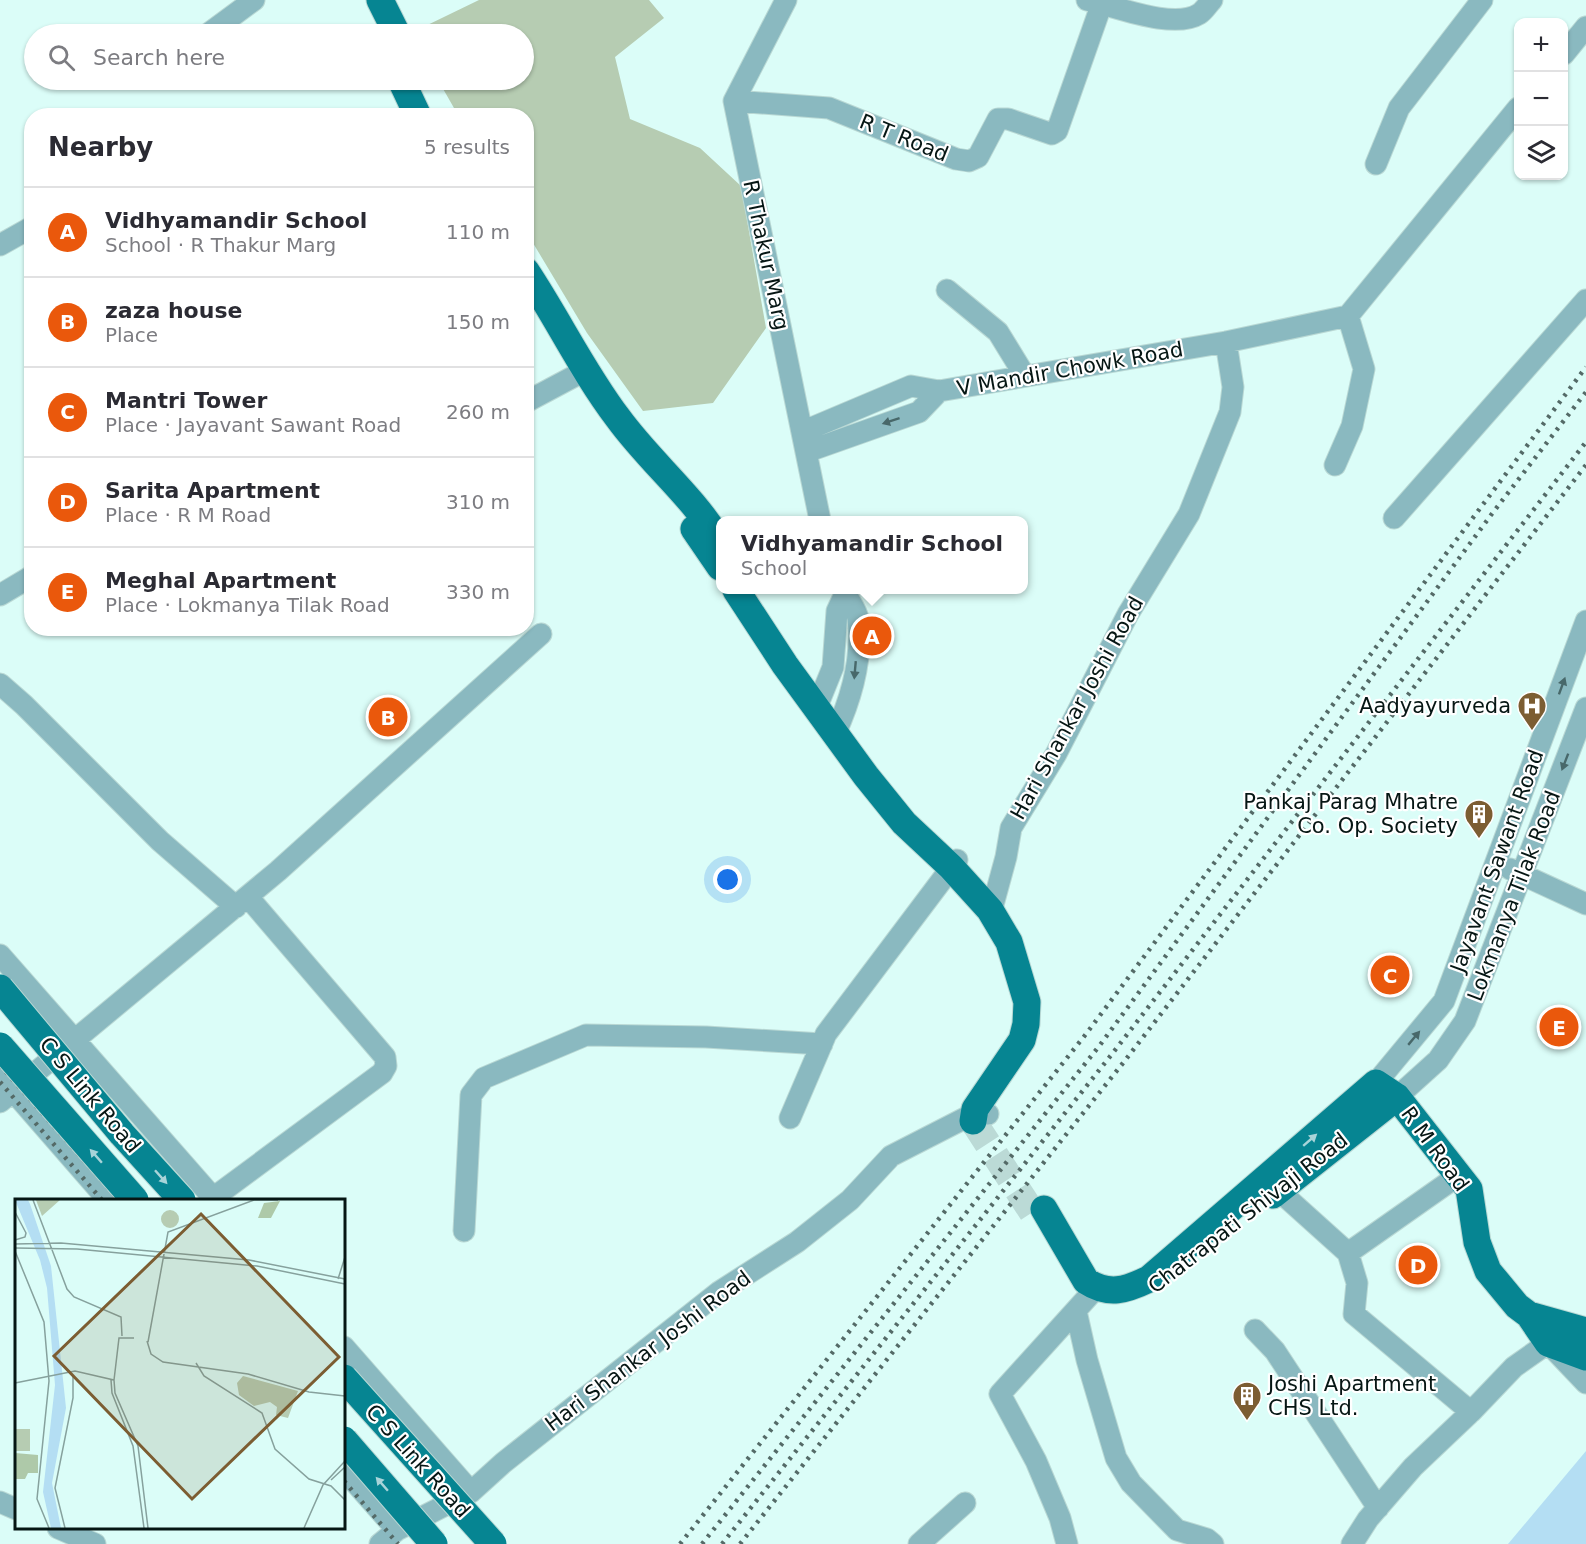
<!DOCTYPE html>
<html lang="en">
<head>
<meta charset="utf-8">
<style>
	body { margin:0; font-family:"DejaVu Sans",sans-serif; background:#f2f2f3; color:#2b2b33 }
	.controls { position:absolute; right:18px; top:18px; display:grid; overflow:hidden; border-radius:12px; box-shadow:0 2px 4px #0004 }
	.controls button { width:54px; height:54px; display:grid; place-items:center; padding:0; border:0; border-bottom:2px solid #e1e1e2; background:#fff; color:#2b2b33; font:30px sans-serif }
	.you { position:absolute; left:728px; top:880px; width:21px; height:21px; margin:-15px; border:4px solid #fff; border-radius:50%; background:#1a73e8; box-shadow:0 0 0 9px #1a73e833 }
	.badge { display:grid; place-items:center; width:39px; height:39px; border-radius:50%; background:#ea580c; color:#fff; font-size:20px; font-weight:700 }
	.pin { position:absolute; translate:-50% -50%; border:3px solid #fff; box-shadow:0 2px 6px #0006 }
	.popup { position:absolute; left:716px; top:516px; width:312px; height:78px; box-sizing:border-box; display:grid; place-content:center; border-radius:12px; background:#fff; filter:drop-shadow(0 2px 4px #0005); font-size:20px; white-space:nowrap; color:#7c7c81 }
	.popup b { font-size:22px; color:#2b2b33 }
	.popup::after { content:''; position:absolute; left:50%; top:100%; margin-left:-12px; border:12px solid transparent; border-top-color:#fff }
	.list { margin:0; padding:0; list-style:none }
	h2 { display:flex; justify-content:space-between; align-items:center; height:78px; margin:0; padding:0 24px; font-size:26px }
	h2 small { font-size:20px; font-weight:400; color:#7c7c81 }
	.list li { display:grid; grid-template-columns:39px 1fr auto; gap:18px; align-items:center; box-sizing:border-box; height:90px; padding:0 24px; border-top:2px solid #e1e1e2 }
	.list b { display:block; font-size:22px; white-space:nowrap }
	.list p { margin:0; font-size:20px; white-space:nowrap; color:#7c7c81 }
	.list em { font-size:20px; font-style:normal; color:#7c7c81 }
	.icon { flex:none; width:33px; height:33px; fill:none; stroke:currentColor; stroke-width:2; stroke-linecap:round; stroke-linejoin:round }
	.map { position:relative; flex:none; width:1586px; height:1544px; overflow:hidden }
	.search { position:absolute; background:#fff; box-shadow:0 2px 4px #0004; left:24px; top:24px; width:510px; height:66px; display:flex; align-items:center; gap:15px; box-sizing:border-box; padding:0 21px; border-radius:33px; color:#7c7c81; font-size:22px }
	.panel { position:absolute; background:#fff; box-shadow:0 2px 4px #0004; left:24px; top:108px; width:510px; height:528px; border-radius:24px }
	.map>svg:first-child { display:block }
	.green { fill:#b6ccb2 }
	.water { fill:#b4def3 }
	.lines { fill:none; stroke-linecap:round; stroke-linejoin:round }
	.major-tunnel { stroke:#bbdad6; stroke-width:27; stroke-dasharray:27 14; stroke-linecap:butt }
	.minor-casing { stroke:#b9d8d4; stroke-width:23 }
	.major-casing { stroke:#b9d8d4; stroke-width:29 }
	.minor { stroke:#8ab9c0; stroke-width:21 }
	.major { stroke:#068592; stroke-width:27 }
	.rail { stroke:#546a67; stroke-width:4.5; stroke-dasharray:3 6; stroke-linecap:butt }
	.major-bridge-casing { stroke:#b9d8d4; stroke-width:29; stroke-linecap:butt }
	.major-bridge { stroke:#068592; stroke-width:27 }
	.oneway { fill:#48686a }
	.oneway2 { fill:#a8d4d9 }
	.labels { text-anchor:middle; dominant-baseline:central; stroke-width:4.5; stroke-linejoin:round; paint-order:stroke }
	.street-label { font-size:21px; fill:#061614; stroke:#fff }
	.poi-label { font-size:21px; fill:#061614; stroke:#fff; text-anchor:end }
	.inset-road { fill:none; stroke:#86a19d; stroke-width:1.5 }
	.view { fill:#7c5d32; fill-opacity:0.15; stroke:#7c5d32; stroke-width:3 }
	.inset-edge { fill:none; stroke:#061614; stroke-width:3 }
</style>
</head>
<body>
<div class="map">
<svg width="1586" height="1544" viewBox="0 0 1586 1544">
	<rect width="100%" height="100%" fill="#dbfdf8"/>
	<!-- green -->
	<path class="green" d="M479 0H649L664 18 615 57 630 119 700 148 741 186 766 328 713 403 643 411 587 333 527 233 526 116 458 115 438 80H524V34H414L413 32Z"/>
	<!-- water -->
	<path class="water" d="M1586 1451V1544H1508Z"/>
	<g class="lines">
		<!-- major-tunnel -->
		<path class="major-tunnel" d="M973 1121 1034 1215"/>
		<!-- minor casing -->
		<g class="minor-casing">
			<path id="minor" d="M786 0 734 101 820 520
				M1087 0C1115 6 1173 30 1199 14 1204 11 1208 4 1212 0
				M208 34 254 0
				M1564 54 1586 27
				M734 101 829 108 956 159 969 161 978 157 998 119H1008L1052 134 1057 131 1102 3
				M1376 164 1399 108 1482 0
				M0 245 32 227
				M947 290 998 332 1025 376
				M1348 316 1518 108
				M526 402 586 370
				M802 432 911 386 939 391
				M806 452 919 412 939 391 1226 342 1348 316
				M1335 465 1352 426 1364 369 1348 316
				M1394 518 1586 300
				M0 595 32 576
				M0 684 24 705 160 841 236 907
				M816 709 833 667 837 611 845 594
				M835 734C851 699 863 659 858 619 857 609 847 599 844 590
				M1510 869 1586 904
				M991 912 1006 857 1011 828 1056 754 1128 614 1189 514 1230 412 1233 387 1226 342
				M0 955 215 1200
				M0 1076 108 1200
				M1376 1083 1444 1001 1586 621
				M1397 1097 1438 1060 1465 1021 1586 708
				M0 1102 278 871 541 634
				M790 1118 826 1034 957 860
				M1278 1190 1348 1253 1357 1283 1354 1314 1471 1412
				M213 1198 382 1073 386 1066 385 1057 248 897
				M464 1231 471 1095 484 1078 586 1035 706 1037 822 1044
				M1348 1253 1459 1175
				M1076 1311 1087 1360 1116 1458 1131 1483 1177 1530 1207 1539 1213 1544
				M1255 1330 1275 1351 1378 1508
				M344 1347 471 1492
				M344 1470 397 1530
				M0 1502 16 1509
				M58 1528 95 1544
				M380 1544 397 1530 471 1492 503 1463 719 1292 797 1242 850 1200 891 1156 973 1114H988
				M919 1544 965 1503
				M1067 1544 1060 1518 1036 1461 1000 1394 1096 1288
				M1352 1544 1368 1519 1413 1467 1471 1412 1514 1367 1548 1343 1586 1383"/>
		</g>
		<!-- major casing -->
		<g class="major-casing">
			<path id="major" d="M380 0 397 34
				M401 80 418 116
				M526 271C558 319 583 372 618 418 650 462 690 493 720 541
				M694 529 720 567
				M736 590 785 665 866 776 904 823 951 867 990 910 1009 942 1027 1002 1026 1024 1022 1040 975 1109 973 1121
				M1273 1195 1397 1097
				M1044 1209 1086 1281C1109 1296 1126 1290 1149 1279L1376 1083 1397 1097 1469 1189 1477 1242 1488 1271 1517 1306 1529 1315 1548 1343 1586 1357
				M1529 1315 1586 1331"/>
		</g>
		<!-- minor -->
		<use href="#minor" class="minor"/>
		<!-- major -->
		<use href="#major" class="major"/>
		<!-- rail -->
		<path class="rail" d="M0 1065 119 1200
			M0 1082 102 1200
			M344 1457 419 1544
			M344 1481 398 1544
			M680 1544 1086 1034 1586 367
			M702 1544 1100 1045 1491 515 1586 392
			M722 1544 1112 1054 1586 442
			M740 1544 1123 1063 1586 465"/>
		<!-- major-bridge casing -->
		<g class="major-bridge-casing">
			<path id="major-bridge" d="M0 988 122 1134 182 1200
				M0 1046 135 1200
				M344 1378 493 1544
				M344 1440 434 1544"/>
		</g>
		<!-- major-bridge -->
		<use href="#major-bridge" class="major-bridge"/>
	</g>
	<!-- one-way arrows -->
	<defs><path id="oneway-solid" d="M-6-.8H1V-3.2L6.5 0L1 3.2V.8H-6Z" transform="scale(1.5)"/></defs>
	<g class="oneway">
		<use href="#oneway-solid" transform="translate(891 421) rotate(162)"/>
		<use href="#oneway-solid" transform="translate(855 670) rotate(95)"/>
		<use href="#oneway-solid" transform="translate(1562 686) rotate(-70)"/>
		<use href="#oneway-solid" transform="translate(1565 762) rotate(111)"/>
		<use href="#oneway-solid" transform="translate(1414 1038) rotate(-50)"/>
	</g>
	<g class="oneway2">
		<use href="#oneway-solid" transform="translate(1310 1140) rotate(-41)"/>
		<use href="#oneway-solid" transform="translate(96 1156) rotate(-131)"/>
		<use href="#oneway-solid" transform="translate(161 1177) rotate(48)"/>
		<use href="#oneway-solid" transform="translate(382 1484) rotate(-131)"/>
	</g>
	<!-- icons -->
	<defs>
		<g id="hospital-pin" transform="scale(1.5)"><path d="M0 17L-7.5 6A9.5 9.5 0 1 1 7.5 6Z" fill="#7c5d32" stroke="#fff"/><path d="M-5-5h3v3.5h4V-5h3V5h-3V1.5h-4V5h-3Z" fill="#fff"/></g>
		<g id="building-pin" transform="scale(1.5)"><path d="M0 17L-7.5 6A9.5 9.5 0 1 1 7.5 6Z" fill="#7c5d32" stroke="#fff"/><path d="M-4-6H4V6H1V3H-1V6H-4ZM-2.5-4.3h1.7v1.8h-1.7ZM.8-4.3h1.7v1.8H.8ZM-2.5-1h1.7V.8h-1.7ZM.8-1h1.7V.8H.8Z" fill="#fff"/></g>
	</defs>
	<g fill-rule="evenodd">
		<use href="#hospital-pin" x="1532" y="706"/>
		<use href="#building-pin" x="1479" y="814"/>
		<use href="#building-pin" x="1247" y="1396"/>
	</g>
	<g class="labels">
		<!-- street labels -->
		<g class="street-label">
			<text transform="translate(904 138) rotate(22)">R T Road</text>
			<text transform="translate(766 255) rotate(78)">R Thakur Marg</text>
			<text transform="translate(1070 369) rotate(-10)">V Mandir Chowk Road</text>
			<text transform="translate(1077 708) rotate(-61)">Hari Shankar Joshi Road</text>
			<text transform="translate(1497 861) rotate(-70)">Jayavant Sawant Road</text>
			<text transform="translate(1514 896) rotate(-69)">Lokmanya Tilak Road</text>
			<text transform="translate(90 1095) rotate(50)">C S Link Road</text>
			<text transform="translate(1435 1149) rotate(54)">R M Road</text>
			<text transform="translate(1248 1213) rotate(-38)">Chatrapati Shivaji Road</text>
			<text transform="translate(648 1351) rotate(-37)">Hari Shankar Joshi Road</text>
			<text transform="translate(418 1461) rotate(48)">C S Link Road</text>
		</g>
		<!-- poi labels -->
		<g class="poi-label">
			<text x="1511" y="706">Aadyayurveda</text>
			<text x="1458" y="802">Pankaj Parag Mhatre<tspan x="1458" dy="24">Co. Op. Society</tspan></text>
			<text x="1268" y="1384" text-anchor="start">Joshi Apartment<tspan x="1268" dy="24">CHS Ltd.</tspan></text>
		</g>
	</g>
	<!-- overview -->
	<g transform="translate(15 1199)">
		<rect width="330" height="330" fill="#dbfdf8"/>
		<path d="M21 1H45L27 17ZM146 20a9 9 0 1 1 18 0a9 9 0 1 1-18 0ZM228 177 283 192 273 219 261 216 262 208 255 203 239 207 224 196 222 184ZM1 230H15V252H1Z" fill="#b6ccb2"/>
		<path d="M265 2 256 19H243L249 4ZM0 254 23 256V274H13L10 280H0Z" fill="#aec9a9"/>
		<path d="M0 1H13L15 5 36 67 51 209 37 284 46 329H36L28 293 40 186 32 89 25 61Z" fill="#b4def3"/>
		<path class="inset-road" d="M18 1 52 90 59 98 106 118 107 137M0 13 11 34 10 38 0 41M0 45 46 44 234 61 330 80M0 49 62 50 242 67 330 85M0 52 29 123 34 182 22 300 34 329M323 80 330 58M132 142 136 155 148 163 233 175 294 193 330 197M133 143 153 33 239 1H263M181 164 189 177 247 214 260 250 294 280 316 287 330 301M96 181 97 194 118 247 129 329M99 181 100 194 123 247 133 329M0 184 60 172 99 181 104 139H119M316 281 330 268M50 329 40 289 58 199V176M289 329 308 286 330 262"/>
		<path class="view" d="M186 15 324 158 177 300 39 157Z"/>
		<rect width="330" height="330" class="inset-edge"/>
	</g>
</svg>
<div class="controls">
<button>+</button>
<button>−</button>
<button><svg class="icon" aria-label="layers" viewBox="0 0 24 24"><path d="M12 4l9 5-9 5-9-5zM3 14l9 5 9-5"/></svg></button>
</div>
<div class="you"></div>
<div class="pin badge" style="left:872px;top:636px">A</div>
<div class="popup"><b>Vidhyamandir School</b>School</div>
<div class="pin badge" style="left:388px;top:717px">B</div>
<div class="pin badge" style="left:1390px;top:975px">C</div>
<div class="pin badge" style="left:1418px;top:1265px">D</div>
<div class="pin badge" style="left:1559px;top:1027px">E</div>
<div class="search"><svg class="icon" aria-label="search" viewBox="0 0 24 24"><circle cx="10" cy="10" r="6"/><path d="M15 15l6 6"/></svg>Search here</div>
<section class="panel">
<h2>Nearby<small>5 results</small></h2>
<ul class="list">
<li><span class="badge">A</span><div><b>Vidhyamandir School</b><p>School · R Thakur Marg</p></div><em>110 m</em></li>
<li><span class="badge">B</span><div><b>zaza house</b><p>Place</p></div><em>150 m</em></li>
<li><span class="badge">C</span><div><b>Mantri Tower</b><p>Place · Jayavant Sawant Road</p></div><em>260 m</em></li>
<li><span class="badge">D</span><div><b>Sarita Apartment</b><p>Place · R M Road</p></div><em>310 m</em></li>
<li><span class="badge">E</span><div><b>Meghal Apartment</b><p>Place · Lokmanya Tilak Road</p></div><em>330 m</em></li>
</ul>
</section>
</div>
</body>
</html>
